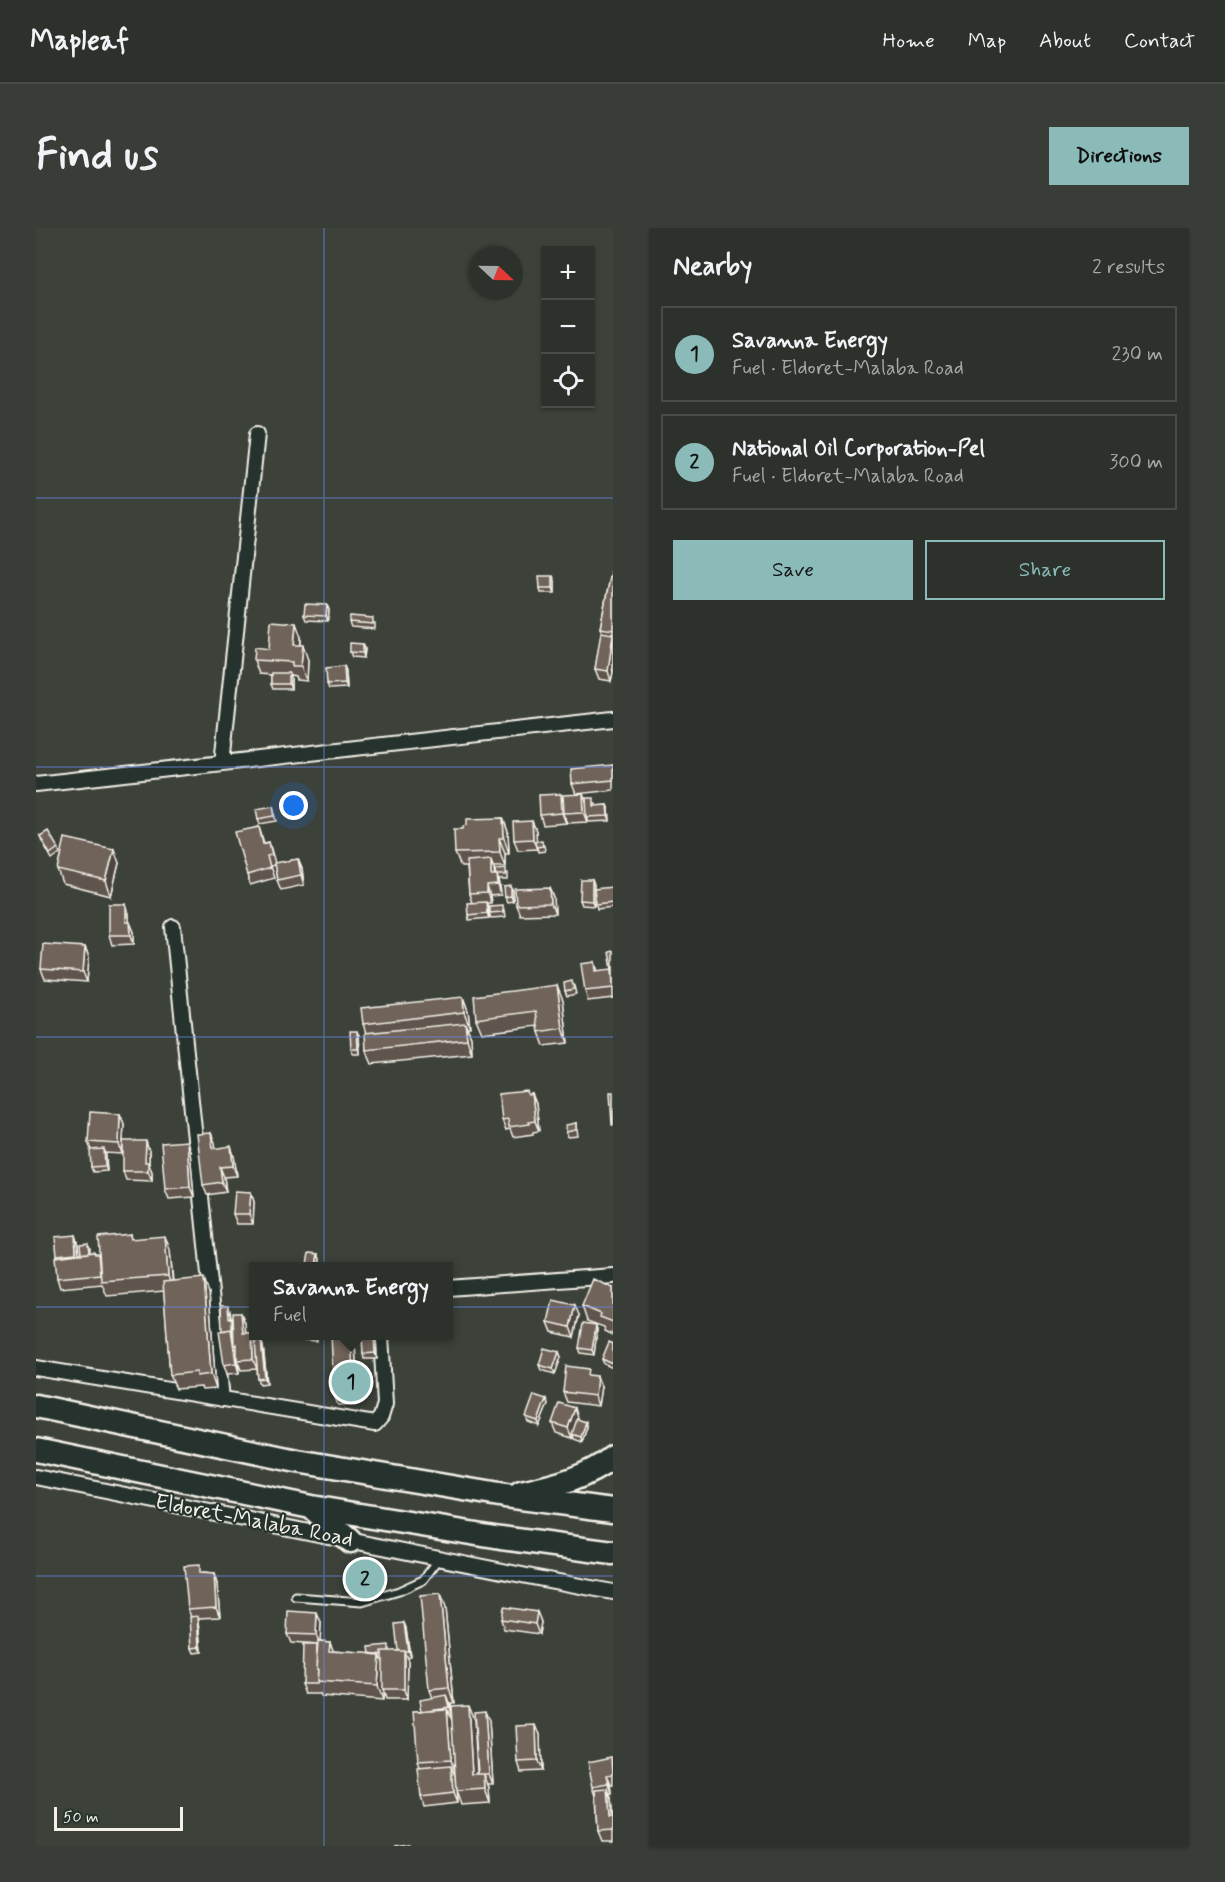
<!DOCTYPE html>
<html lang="en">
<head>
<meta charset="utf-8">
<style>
	body { margin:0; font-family:Mynerve,sans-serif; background:#393d38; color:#f1f3f6 }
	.controls { position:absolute; right:18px; top:18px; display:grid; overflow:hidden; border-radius:0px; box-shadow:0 2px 4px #0004 }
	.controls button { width:54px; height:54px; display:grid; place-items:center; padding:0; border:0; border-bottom:2px solid #484c48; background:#2d312c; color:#f1f3f6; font:30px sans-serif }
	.compass { position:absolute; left:433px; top:18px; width:54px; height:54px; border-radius:50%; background:#2d312c; box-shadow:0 2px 4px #0004; rotate:112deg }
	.scale { position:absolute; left:18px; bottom:15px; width:129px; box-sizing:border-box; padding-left:6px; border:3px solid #f4f1e8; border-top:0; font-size:16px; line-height:21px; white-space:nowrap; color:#f4f1e8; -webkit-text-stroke:4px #26332d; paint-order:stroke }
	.you { position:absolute; left:258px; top:578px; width:21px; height:21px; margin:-15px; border:4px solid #fff; border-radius:50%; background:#1a73e8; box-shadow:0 0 0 9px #1a73e833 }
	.badge { display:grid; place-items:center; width:39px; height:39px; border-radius:50%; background:#8bbbb9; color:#111; font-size:20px; font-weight:700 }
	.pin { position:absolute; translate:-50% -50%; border:3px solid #fff; box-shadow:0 2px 6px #0006 }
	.popup { position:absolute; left:213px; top:1034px; width:204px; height:78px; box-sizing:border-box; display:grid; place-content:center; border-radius:0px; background:#2d312c; filter:drop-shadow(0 2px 4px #0005); font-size:20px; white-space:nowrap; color:#a7a9a9 }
	.popup b { font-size:22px; color:#f1f3f6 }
	.popup::after { content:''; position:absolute; left:50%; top:100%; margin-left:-12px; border:12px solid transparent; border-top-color:#2d312c }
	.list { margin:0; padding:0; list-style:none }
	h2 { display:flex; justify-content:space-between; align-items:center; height:78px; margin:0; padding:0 24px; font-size:26px }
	h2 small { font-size:20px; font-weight:400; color:#a7a9a9 }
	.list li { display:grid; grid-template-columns:39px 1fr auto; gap:18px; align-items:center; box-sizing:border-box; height:96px; margin:0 12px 12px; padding:0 12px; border:2px solid #484c48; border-radius:0px }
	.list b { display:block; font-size:22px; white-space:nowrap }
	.list p { margin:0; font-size:20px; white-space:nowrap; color:#a7a9a9 }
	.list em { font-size:20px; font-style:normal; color:#a7a9a9 }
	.actions { display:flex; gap:12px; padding:18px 24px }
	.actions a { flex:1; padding:14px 0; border:2px solid #8bbbb9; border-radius:0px; text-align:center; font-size:21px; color:#8bbbb9 }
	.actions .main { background:#8bbbb9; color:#111 }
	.icon { flex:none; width:33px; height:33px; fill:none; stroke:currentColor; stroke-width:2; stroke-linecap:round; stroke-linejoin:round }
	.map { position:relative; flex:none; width:577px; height:1618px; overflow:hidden; border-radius:0px }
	header { display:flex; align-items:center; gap:36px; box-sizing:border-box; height:84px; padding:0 30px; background:#2d312c; border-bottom:2px solid #484c48 }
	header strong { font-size:28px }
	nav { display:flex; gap:33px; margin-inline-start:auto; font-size:21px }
	.intro { display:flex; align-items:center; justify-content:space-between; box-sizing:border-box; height:144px; padding:0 36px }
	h1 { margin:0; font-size:42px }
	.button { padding:15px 27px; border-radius:0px; background:#8bbbb9; color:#111; font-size:21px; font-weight:700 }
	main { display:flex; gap:36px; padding:0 36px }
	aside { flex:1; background:#2d312c; border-radius:0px; box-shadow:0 2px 4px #0004 }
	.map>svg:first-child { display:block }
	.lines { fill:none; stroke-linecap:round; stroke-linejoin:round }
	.service-casing { stroke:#f4f1e8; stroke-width:11 }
	.minor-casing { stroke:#f4f1e8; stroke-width:18 }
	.trunk-casing { stroke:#f4f1e8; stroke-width:27 }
	.service { stroke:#26332d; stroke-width:7 }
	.minor { stroke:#26332d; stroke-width:14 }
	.trunk { stroke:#26332d; stroke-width:22 }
	.wall { fill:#5f554d; stroke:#f4f1e8; stroke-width:1.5 }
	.shaded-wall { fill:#4e453f; stroke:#f4f1e8; stroke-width:1.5 }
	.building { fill:#6f635a; stroke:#f4f1e8; stroke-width:1.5 }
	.grid { fill:none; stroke:#6887de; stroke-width:1.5; stroke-opacity:0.55 }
	.labels { text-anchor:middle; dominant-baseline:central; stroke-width:4.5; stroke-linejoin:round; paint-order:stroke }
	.street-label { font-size:22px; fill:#f4f1e8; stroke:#26332d }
</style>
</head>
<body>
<header>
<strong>Mapleaf</strong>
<nav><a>Home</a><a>Map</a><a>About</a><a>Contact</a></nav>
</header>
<div class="intro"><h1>Find us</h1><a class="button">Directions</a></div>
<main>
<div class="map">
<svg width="577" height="1618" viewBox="0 0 577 1618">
	<rect width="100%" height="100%" fill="#3c413a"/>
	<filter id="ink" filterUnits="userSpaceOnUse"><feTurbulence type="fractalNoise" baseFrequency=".0167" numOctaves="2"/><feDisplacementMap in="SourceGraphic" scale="12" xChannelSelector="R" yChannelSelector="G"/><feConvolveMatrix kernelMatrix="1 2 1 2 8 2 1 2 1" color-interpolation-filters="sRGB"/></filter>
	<g filter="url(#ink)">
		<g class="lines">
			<!-- service casing -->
			<g class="service-casing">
				<path id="service" d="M260 1369 326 1374 363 1363 387 1352 403 1331"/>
			</g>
			<!-- minor casing -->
			<g class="minor-casing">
				<path id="minor" d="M186 535 221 206
					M0 556 577 491
					M137 699 186 1171
					M412 1060 577 1048
					M0 1140 339 1196 345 1189 349 1176 345 1108
					M0 1249 501 1350 577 1364"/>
			</g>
			<!-- trunk casing -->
			<g class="trunk-casing">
				<path id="trunk" d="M0 1178 261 1233 469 1268 577 1282
					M0 1222 275 1279 465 1310 577 1325
					M485 1265C518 1258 551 1250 577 1229
					M275 1279 314 1313"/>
			</g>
			<!-- service -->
			<use href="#service" class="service"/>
			<!-- minor -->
			<use href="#minor" class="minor"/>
			<!-- trunk -->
			<use href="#trunk" class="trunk"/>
		</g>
		<!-- wall -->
		<path class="wall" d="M577 335V445V444L575 453 563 451 559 441 566 404 564 400Z
			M519 353V365H505L504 360Z
			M291 377 293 382 292 393 270 392 268 387Z
			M313 394 339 395V401L315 399Z
			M265 409V417L272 432 271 453 261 452 260 449 255 448V461H237L235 456V447L223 446 218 432 233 421Z
			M327 416 329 421 328 430 316 429 314 424Z
			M308 438 310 443 311 460 293 461 291 456Z
			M577 537V562L540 566 536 556Z
			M547 566 550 575H560V578L571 577 573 582 574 593 553 594 551 590 552 594 531 595 529 589 530 595 507 597 504 587 527 572Z
			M237 578 241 593 224 596 222 591Z
			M467 590 472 604 473 625H469V638H457L459 647 472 645V652H463L464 657 465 667 454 668 455 675H451L452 679 453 690 433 692 432 687 436 675 433 666 431 639H425L419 625 427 601Z
			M496 593 500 603V613L508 617 509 623 502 624 501 620V621L482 622 478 612Z
			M223 599 228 615 233 614 239 635 262 631 266 641 268 657 245 662 241 652 239 637 234 638 238 650 214 657 211 647Z
			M4 608 22 620 24 625 16 631 6 613Z
			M83 635 75 668 27 656 22 642Z
			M556 652 558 657V678L546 677 544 672Z
			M576 659 577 661V679L561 681 560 676Z
			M514 660 518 670 519 686 484 687 480 677Z
			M477 663V673L471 674 469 669Z
			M468 682 469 689 455 690 453 685Z
			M93 686V694L98 704V716L76 717 73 707Z
			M49 719 53 729 51 754 9 751 5 741Z
			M559 734 562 743 577 744V770L552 773 549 763Z
			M538 758 540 766 531 768 529 763Z
			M427 769 432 783 434 799H431L435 809 436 826 336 836 330 822V805L327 796Z
			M527 772 532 815 508 818 503 804 502 798 446 805 440 791Z
			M323 808 324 826H317L315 821Z
			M496 866 500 876 503 903 497 904V906L477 909 474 901 470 902 466 892 493 867Z
			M84 886 88 896 86 926 69 925 71 943 57 944 55 939V922L52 914Z
			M540 895 542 908 532 909 530 904Z
			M175 905 179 915 180 921 198 928 201 948 188 949 190 964 171 967 167 957Z
			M113 923V937L116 944V953L90 952 87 943Z
			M154 923 158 969 133 971 129 961Z
			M215 964 218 974 217 996H201L197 986Z
			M94 1006 95 1011 134 1022 137 1053 173 1065 180 1161 166 1162 165 1159 140 1161 134 1147 128 1063 71 1068 66 1056 24 1060 21 1050V1027L39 1007 42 1017 43 1026 54 1020V1024L59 1026 64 1031Z
			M282 1026 284 1031 283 1038H272L271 1036Z
			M577 1060V1107L569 1103 568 1099 551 1093 546 1078Z
			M218 1081V1107H227V1110L218 1111 219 1113H225L227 1118 231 1155 224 1156 222 1151 221 1141 205 1142 202 1134 203 1145 191 1146 188 1137 186 1103 194 1083 195 1089H196L197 1094 205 1085 209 1095 210 1105H216Z
			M543 1087 538 1109 516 1104 512 1094Z
			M561 1102 558 1127 545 1125 543 1120Z
			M247 1107H254V1110L247 1109Z
			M266 1107H281V1113L267 1112Z
			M315 1107 319 1116 322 1176 302 1177 298 1167Z
			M326 1107H340L341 1131H328L327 1126Z
			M577 1116V1140L568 1136 566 1131Z
			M523 1124 525 1129 519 1146 505 1142 503 1137Z
			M565 1158 562 1178 531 1174 527 1164Z
			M510 1171 512 1176 503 1198 492 1194 490 1189Z
			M542 1190V1191L551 1199 546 1214 538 1211 537 1207 536 1210 520 1205 516 1195Z
			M166 1345 178 1346 181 1356 184 1389 162 1390 163 1393 166 1424 158 1425 156 1420 155 1389 152 1381Z
			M409 1380 418 1475H414L415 1484 438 1492 441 1546H442L453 1493 457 1556H452L453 1560 454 1575 425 1577 420 1563 421 1575 388 1579 385 1569 384 1541 382 1534 386 1483 396 1470 393 1462Z
			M501 1384 505 1394 503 1406 468 1401 465 1391Z
			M285 1395 284 1413 294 1414 297 1423 334 1426 362 1423 368 1395 370 1400 374 1428 370 1429 372 1433 371 1472H349L347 1465 346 1473 285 1468 284 1465V1466H270L266 1456 281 1417 255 1415 251 1406Z
			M504 1507 505 1543 485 1544 482 1534Z
			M577 1533V1557H575L576 1566H574L575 1571 577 1589V1613H566L562 1603 560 1568 557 1559Z"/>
		<!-- shaded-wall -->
		<path class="shaded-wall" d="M517 348 519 353V365L517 360Z
			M291 377 293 382 292 393 290 388Z
			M260 395 265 409 264 431 258 417Z
			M577 407V442L576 441 577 444 575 453 572 443Z
			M327 416 329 421 328 430 327 425Z
			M267 417 272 432 271 453 265 438Z
			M308 438 310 443 311 460 309 455Z
			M253 445 255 450V461L253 456Z
			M525 566 528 576V585L529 589 530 595 526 585Z
			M547 566 551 576 552 594 548 584Z
			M571 577 573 582 574 593 572 588Z
			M467 590 472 604 473 625 468 610Z
			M496 593 500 603 501 621 497 611Z
			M463 610 469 625V638L464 624Z
			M78 621 83 635 75 668 70 653Z
			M262 631 266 641 268 657 265 647Z
			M455 631 458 641 459 657 455 647Z
			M461 647 464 657 465 667 462 657Z
			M556 652 558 657V678L556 673Z
			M451 658 454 668 455 675 451 665Z
			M475 658 477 663V673L475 668Z
			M514 660 518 670 519 686 515 676Z
			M450 674 452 679 453 690 451 685Z
			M90 676 93 686V704L90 694Z
			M94 694 98 704V716L95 707Z
			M49 719 53 729 51 754 47 744Z
			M521 757 527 772 532 815 527 800Z
			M427 769 432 783 434 799 428 784Z
			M429 795 435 809 436 826 431 811Z
			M321 803 323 808 324 826 322 821Z
			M496 866 500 876 503 903 499 893Z
			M84 886 88 896 86 926 83 916Z
			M175 905 179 915 181 931 177 921Z
			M110 913 113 923V937L116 944V953L109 934Z
			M151 913 154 923 158 969 154 959Z
			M195 918 198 928 201 948 197 938Z
			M68 921 70 926 71 943 69 938Z
			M184 939 188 949 190 964 186 954Z
			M215 964 218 974 217 996 213 986Z
			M39 1007 42 1017 43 1035 40 1025Z
			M129 1008 134 1022 137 1062 132 1048Z
			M282 1026 284 1031 283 1038H281Z
			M168 1050 173 1065 180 1161 175 1146Z
			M539 1077 543 1087 538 1109 534 1099Z
			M205 1085 209 1095 210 1115 207 1105Z
			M560 1097 561 1102 558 1127 556 1122Z
			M195 1101 199 1111 198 1117 200 1122 203 1145 200 1135Z
			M216 1105 220 1115 221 1141 217 1131Z
			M315 1107 319 1116 322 1176 318 1166Z
			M338 1107H340L341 1131 339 1125Z
			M225 1113 227 1118 231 1155 229 1150Z
			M523 1124 525 1129 519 1146 517 1141Z
			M561 1148 565 1158 562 1178 559 1168Z
			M510 1171 512 1176 503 1198 502 1193Z
			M539 1180 542 1190 536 1210 532 1200Z
			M550 1194 551 1199 546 1214 545 1209Z
			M178 1346 181 1356 184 1389 180 1379Z
			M404 1366 409 1380 418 1475 413 1460Z
			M501 1384 505 1394 503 1406 499 1396Z
			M281 1385 285 1395 284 1417 280 1407Z
			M162 1388 163 1393 166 1424 164 1419Z
			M368 1395 370 1400 374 1428 372 1423Z
			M294 1414 299 1428 293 1423Z
			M368 1423 372 1433 371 1472 368 1462Z
			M343 1426 349 1441 346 1462 347 1465 346 1473 341 1458Z
			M410 1467 414 1477 416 1489 413 1479Z
			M432 1477 438 1492 442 1561 436 1546Z
			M411 1481 417 1495 420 1546 415 1532Z
			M449 1483 453 1493 457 1556 453 1546Z
			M500 1497 504 1507 505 1543 501 1533Z
			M415 1538 419 1548 421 1575 417 1565Z
			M448 1546 453 1560 454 1575 449 1561Z
			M571 1547 575 1557 576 1566 573 1556Z
			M572 1561 575 1571 577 1599 574 1589Z"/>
		<!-- building -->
		<path class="building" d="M577 335V402L564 400Z
			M503 348H517V360H504Z
			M269 376 291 377 290 388 268 387Z
			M314 388 337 390V396L313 394Z
			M235 393 260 395 258 417H267L265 438H256V434L218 432 219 419 233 421Z
			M565 404 577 406 572 443 559 441Z
			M314 415 327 416V425L314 424Z
			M308 438 309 455 291 456 290 440Z
			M235 445H253V456H235Z
			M577 537V552L536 556 535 541Z
			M525 566 526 585 504 587 503 567Z
			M547 566 548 584 528 585 527 567Z
			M550 570H558V578L571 577 572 588 551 589Z
			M237 578 239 588 222 591 220 581Z
			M467 590 468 610H463L464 624 419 625 418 601H427V598L431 597V591Z
			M496 593 497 611 478 612 477 594Z
			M223 599 227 616 233 614 236 627 231 628 234 640 211 647 199 604Z
			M12 603 22 620 14 626 4 608Z
			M29 610 78 621 70 653 22 642Z
			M506 612 507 618 500 619 499 613Z
			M262 631 265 647 241 652 238 635Z
			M455 631V647H461L462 657 451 658V665L433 666 431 633Z
			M470 640V647H460L459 641Z
			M545 652H556V673L544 672Z
			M475 658V668L469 669 468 659Z
			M576 659 577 674 560 676 558 661Z
			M514 660 515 676 480 677 479 661Z
			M450 674 451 685 432 687 431 675Z
			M73 676H90V694H94L95 707H73Z
			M466 677 467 684 453 685V678Z
			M7 716 49 719 47 744 5 741Z
			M577 723V744L576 741 573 724Z
			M559 734 560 743 576 741 577 760 549 763 545 736Z
			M536 753 538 761 529 763 528 755Z
			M521 757 527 800 503 804 500 783 440 791 438 768Z
			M427 769 428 784 327 796 325 780Z
			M429 795 431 811 330 822 329 805Z
			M314 803H321L322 821H315Z
			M491 863 492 867 496 866 499 893 493 894 494 896 473 899 472 891 466 892 463 866Z
			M574 864H577V897H576Z
			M54 884 84 886 83 916 52 914Z
			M540 895V902L530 904V897Z
			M175 905 177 921 195 918 197 938 184 939 186 954 167 957 161 906Z
			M87 913H110L109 934H112V943H87Z
			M151 913 154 959 129 961 125 915Z
			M68 921 69 938 55 939 54 922Z
			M199 963 215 964 213 986H197Z
			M94 1006V1011L129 1008 132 1048 65 1053 62 1009Z
			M39 1007 40 1025 21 1027 19 1009Z
			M52 1015 53 1025 45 1026 44 1016Z
			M58 1024 59 1026H62L64 1046 21 1050 19 1029Z
			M273 1025 282 1026 280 1037 271 1036Z
			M168 1050 175 1146 161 1148V1144L134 1147 127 1054Z
			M557 1051 577 1060V1094L564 1089 565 1086 546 1078Z
			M517 1072 539 1077 534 1099 512 1094Z
			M185 1078H192L193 1090 196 1089V1103L195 1101 186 1103Z
			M218 1081V1106H216L214 1082Z
			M197 1085H205L207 1105H216L217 1131 201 1132V1116L198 1117Z
			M547 1095 560 1097 556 1122 543 1120Z
			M195 1101 200 1135 188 1137 183 1103Z
			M295 1107H315L318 1166 298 1167Z
			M326 1107H338L339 1125 327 1126Z
			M219 1113H225L229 1150 222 1151Z
			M573 1114 577 1116V1136L566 1131Z
			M508 1120 523 1124 517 1141 503 1137Z
			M530 1138 553 1141 552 1147 561 1148 559 1168 527 1164Z
			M498 1167 510 1171 502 1193 490 1189Z
			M523 1175 539 1180 532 1200 516 1195Z
			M541 1191 550 1194 545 1209 536 1206Z
			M163 1337V1345L178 1346 180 1379 152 1381 148 1338Z
			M404 1366 413 1460 393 1462 384 1368Z
			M467 1379 501 1384 499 1396 465 1391Z
			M252 1383 281 1385 280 1407 251 1406Z
			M162 1388 164 1419 156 1420 154 1389Z
			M368 1395 372 1423H362L359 1396Z
			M282 1413 294 1414 293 1423 343 1426 341 1458 280 1454 281 1441H280Z
			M267 1417H281L280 1441 281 1444 280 1456H266Z
			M353 1417V1423H346V1426L343 1427 334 1426 333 1419Z
			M346 1423H368V1462H346Z
			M410 1467 413 1479 386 1483 384 1472Z
			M432 1477 436 1546H448L449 1561 420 1563 415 1478Z
			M411 1481 415 1532 382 1534 378 1483Z
			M449 1483 453 1546H442L438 1484Z
			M500 1497 501 1533 482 1534 480 1498Z
			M576 1529 577 1546 571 1547 573 1556 557 1559 552 1534Z
			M415 1538 417 1565 385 1569 382 1541Z
			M572 1561 574 1589H577V1602L562 1603 560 1562Z
			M372 1616 373 1618H358Z"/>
	</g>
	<!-- grid -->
	<path class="grid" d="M288 0V1618M0 270H577M0 539H577M0 809H577M0 1079H577M0 1348H577"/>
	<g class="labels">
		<!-- street labels -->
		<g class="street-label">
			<text transform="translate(218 1293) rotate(11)">Eldoret-Malaba Road</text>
		</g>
	</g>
</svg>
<div class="controls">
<button>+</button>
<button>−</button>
<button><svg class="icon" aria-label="locate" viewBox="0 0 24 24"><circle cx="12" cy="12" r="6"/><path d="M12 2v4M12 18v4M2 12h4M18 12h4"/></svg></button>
</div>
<svg class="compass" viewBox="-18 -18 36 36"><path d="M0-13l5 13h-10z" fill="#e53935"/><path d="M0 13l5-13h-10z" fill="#a7a9a9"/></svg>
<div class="scale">50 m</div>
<div class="you"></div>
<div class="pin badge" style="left:315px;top:1154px">1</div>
<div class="popup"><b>Savanna Energy</b>Fuel</div>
<div class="pin badge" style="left:329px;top:1351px">2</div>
</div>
<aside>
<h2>Nearby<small>2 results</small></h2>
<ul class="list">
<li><span class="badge">1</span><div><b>Savanna Energy</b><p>Fuel · Eldoret-Malaba Road</p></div><em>230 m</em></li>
<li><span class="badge">2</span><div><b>National Oil Corporation-Pel</b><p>Fuel · Eldoret-Malaba Road</p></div><em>300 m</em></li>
</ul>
<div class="actions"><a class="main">Save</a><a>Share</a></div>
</aside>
</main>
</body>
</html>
